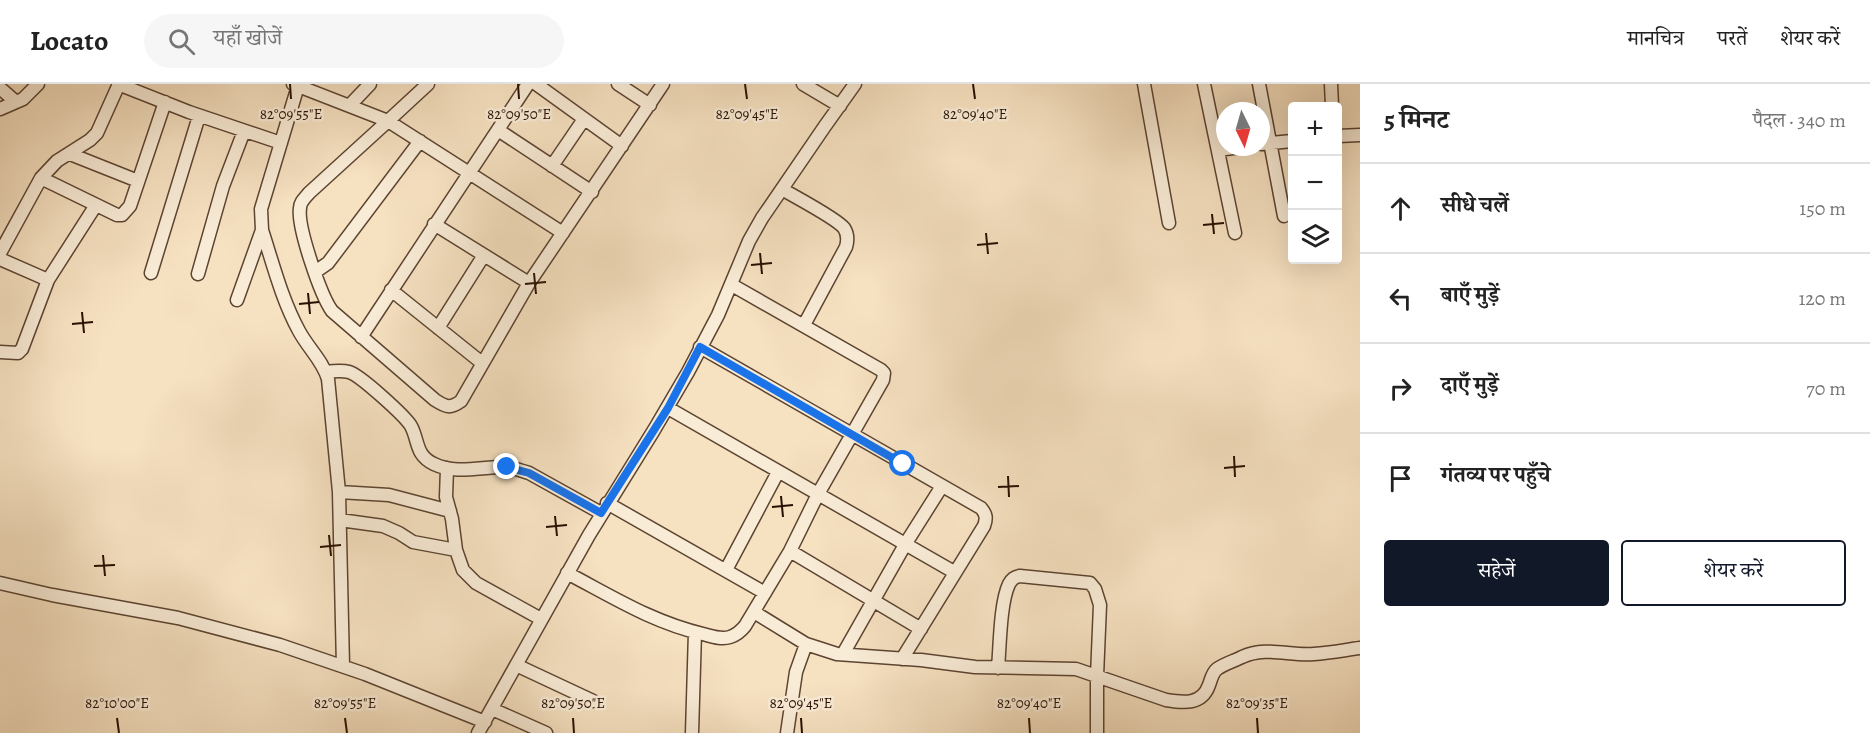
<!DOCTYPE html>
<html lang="hi">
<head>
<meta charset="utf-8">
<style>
	body { margin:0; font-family:Alegreya,"Noto Serif Devanagari",serif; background:#f6f6f6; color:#222 }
	.controls { position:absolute; right:18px; top:18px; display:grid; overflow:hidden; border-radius:6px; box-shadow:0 6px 24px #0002 }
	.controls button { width:54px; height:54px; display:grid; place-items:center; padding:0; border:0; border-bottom:2px solid #e0e0e0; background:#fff; color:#222; font:30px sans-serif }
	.compass { position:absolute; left:1216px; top:18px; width:54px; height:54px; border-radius:50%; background:#fff; box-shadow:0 6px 24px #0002; rotate:175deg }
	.stop { position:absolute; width:18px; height:18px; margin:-14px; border:4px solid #1a73e8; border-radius:50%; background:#fff }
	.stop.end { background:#1a73e8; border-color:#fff; box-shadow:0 2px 6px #0008 }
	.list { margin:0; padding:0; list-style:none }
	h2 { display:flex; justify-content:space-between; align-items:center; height:78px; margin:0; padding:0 24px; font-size:26px }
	h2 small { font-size:20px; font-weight:400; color:#767676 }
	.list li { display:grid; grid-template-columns:39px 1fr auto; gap:18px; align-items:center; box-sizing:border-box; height:90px; padding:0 24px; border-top:2px solid #e0e0e0 }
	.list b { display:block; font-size:22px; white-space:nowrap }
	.list em { font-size:20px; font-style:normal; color:#767676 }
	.actions { display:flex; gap:12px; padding:18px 24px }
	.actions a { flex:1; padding:14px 0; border:2px solid #111827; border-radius:6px; text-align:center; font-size:21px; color:#111827 }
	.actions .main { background:#111827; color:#fff }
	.icon { flex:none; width:33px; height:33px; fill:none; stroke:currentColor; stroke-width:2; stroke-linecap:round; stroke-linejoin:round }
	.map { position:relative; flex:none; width:1360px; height:649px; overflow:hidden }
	header { display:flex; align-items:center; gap:36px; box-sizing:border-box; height:84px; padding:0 30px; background:#fff; border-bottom:2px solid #e0e0e0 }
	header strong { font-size:28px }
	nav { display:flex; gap:33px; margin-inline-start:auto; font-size:21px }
	.search { width:420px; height:54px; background:#f6f6f6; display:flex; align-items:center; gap:15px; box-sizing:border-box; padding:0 21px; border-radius:33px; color:#767676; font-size:22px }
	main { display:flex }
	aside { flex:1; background:#fff }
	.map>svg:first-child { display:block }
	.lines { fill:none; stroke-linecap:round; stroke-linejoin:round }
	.minor-casing { stroke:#5c4431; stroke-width:15 }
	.minor { stroke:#f9ecd7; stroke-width:12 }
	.route { stroke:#1a73e8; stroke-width:8 }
	.ticks { fill:none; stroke:#280f01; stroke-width:2 }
	.ticks-label { font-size:15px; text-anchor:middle; fill:#280f01; stroke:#f9ecd7; stroke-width:5; stroke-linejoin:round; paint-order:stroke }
</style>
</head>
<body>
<header>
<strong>Locato</strong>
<div class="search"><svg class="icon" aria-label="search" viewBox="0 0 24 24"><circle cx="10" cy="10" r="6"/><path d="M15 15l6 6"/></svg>यहाँ खोजें</div>
<nav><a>मानचित्र</a><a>परतें</a><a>शेयर करें</a></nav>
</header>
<main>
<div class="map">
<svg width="1360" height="649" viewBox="0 0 1360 649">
	<rect width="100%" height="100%" fill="#f6e1c1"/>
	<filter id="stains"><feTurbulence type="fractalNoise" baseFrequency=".00333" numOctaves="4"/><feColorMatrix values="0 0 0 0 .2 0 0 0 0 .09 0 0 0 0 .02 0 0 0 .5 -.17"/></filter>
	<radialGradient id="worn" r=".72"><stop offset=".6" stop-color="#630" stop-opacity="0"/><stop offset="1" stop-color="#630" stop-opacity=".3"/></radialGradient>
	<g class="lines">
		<!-- minor casing -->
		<g class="minor-casing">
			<path id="minor" d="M118 0 189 28 281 59
				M293 0 388 37 428 0
				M536 0 622 62
				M618 0 650 21
				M803 0 840 22
				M1144 0 1169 139
				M1204 0 1235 149
				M1259 0 1284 132
				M1331 0 1332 22
				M298 2 261 125 262 146C273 180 282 216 299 247 308 264 323 277 328 295L339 408 343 582
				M0 4 16 18
				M350 21 370 0
				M0 25 23 15 38 0
				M498 46 592 108
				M1338 52 1360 51
				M1261 60 1292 57
				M1218 66 1241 63
				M70 70 138 97
				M552 82 584 35
				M41 94 117 131H122L130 122 165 18
				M782 105C795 113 836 134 844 144 848 150 848 156 846 163L804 241
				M434 140 529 199
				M563 149 388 37 309 109C305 114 300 118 300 124 297 143 321 212 332 227L435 316C446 323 450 325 461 317L529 199 663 0
				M0 169 41 94 57 77 90 56 97 49 119 0
				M0 175 48 196
				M315 188 328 179 420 57
				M151 189 199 32
				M198 190 223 102 244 47
				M391 206 482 279
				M237 216 262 146
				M438 244 484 171
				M361 253 528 0
				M700 263 981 424C986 430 987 434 984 442L902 575
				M0 268 18 269 22 265 48 196 96 121
				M326 288C333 287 342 286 349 288 360 291 405 332 411 342 419 357 415 371 434 380 457 391 483 382 507 383 514 384 522 387 529 389L601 429
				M668 324 954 488
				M447 384 446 413 452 435 456 466 463 486 476 499 541 535
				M339 408 389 411 450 427
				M607 419 765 509
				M340 436 383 442 399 449 413 458 456 466
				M790 467 921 545
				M726 486 778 388
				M567 489C613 513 652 538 703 550 711 552 721 556 730 553 736 551 741 547 745 542L790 467 818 410 883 296 884 289 881 286 732 201
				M0 499 52 511 178 534 280 561 365 590 485 638
				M754 528 806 560 837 570 921 576 975 583 1076 585 1166 616C1184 619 1202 621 1209 601 1211 596 1212 589 1217 585 1224 580 1234 577 1242 573 1266 562 1289 572 1314 570 1330 569 1345 566 1360 564
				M843 570 906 459 942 402
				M516 581 593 617
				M998 584C1000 562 1000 519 1009 500 1012 495 1014 493 1020 492L1090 499 1095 505 1100 521 1097 592V649
				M492 625 546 649
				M478 649 589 451 654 346 688 288 718 231 749 157 762 134 825 42 855 0
				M692 649 695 548
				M787 649 796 588 806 560"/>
		</g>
		<!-- minor -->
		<use href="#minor" class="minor"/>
	</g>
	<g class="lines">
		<!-- route -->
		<path class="route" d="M507 383 529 389 601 429 668 324 700 263 903 380"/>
	</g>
	<!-- ticks -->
	<path class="ticks" d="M290 0 291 15M518 0 519 15M745 0 747 15M973 0 975 15M1212 130 1214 150M1203 141 1224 139M986 149 988 170M977 161 998 159M760 169 762 190M751 181 772 179M534 189 536 210M525 200 546 198M308 209 310 230M299 220 319 218M82 228 84 249M72 240 93 238M1234 372 1235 393M1224 384 1245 382M1008 392 1009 413M998 403 1019 402M781 412 783 433M772 423 793 421M555 432 557 452M546 443 567 441M329 451 331 472M320 463 341 461M103 471 105 492M94 482 115 481M117 634 119 649M345 634 347 649M573 634 574 649M801 634 802 649M1029 634 1030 649M1257 634 1258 649"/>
	<g class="ticks-label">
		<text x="519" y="35">82°09'50"E</text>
		<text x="747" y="35">82°09'45"E</text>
		<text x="975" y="35">82°09'40"E</text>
		<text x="291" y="35">82°09'55"E</text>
		<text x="117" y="624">82°10'00"E</text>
		<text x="345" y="624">82°09'55"E</text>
		<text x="573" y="624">82°09'50"E</text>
		<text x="801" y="624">82°09'45"E</text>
		<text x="1029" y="624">82°09'40"E</text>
		<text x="1257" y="624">82°09'35"E</text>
	</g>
	<rect width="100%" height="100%" filter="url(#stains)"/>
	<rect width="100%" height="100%" fill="url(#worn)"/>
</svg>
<div class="controls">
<button>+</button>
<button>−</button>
<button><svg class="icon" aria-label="layers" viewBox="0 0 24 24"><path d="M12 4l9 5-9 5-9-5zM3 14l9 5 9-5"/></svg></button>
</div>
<svg class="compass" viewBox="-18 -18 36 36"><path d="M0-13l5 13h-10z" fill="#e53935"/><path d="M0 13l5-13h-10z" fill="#767676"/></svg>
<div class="stop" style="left:903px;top:380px"></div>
<div class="stop end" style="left:507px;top:383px"></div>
</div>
<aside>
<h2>5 मिनट<small>पैदल · 340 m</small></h2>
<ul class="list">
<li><svg class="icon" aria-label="ahead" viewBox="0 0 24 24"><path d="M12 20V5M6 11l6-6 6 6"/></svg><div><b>सीधे चलें</b></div><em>150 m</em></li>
<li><svg class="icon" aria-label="left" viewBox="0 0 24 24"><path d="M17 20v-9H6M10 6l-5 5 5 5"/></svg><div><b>बाएँ मुड़ें</b></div><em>120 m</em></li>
<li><svg class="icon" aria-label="right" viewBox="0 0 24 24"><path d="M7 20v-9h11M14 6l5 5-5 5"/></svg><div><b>दाएँ मुड़ें</b></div><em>70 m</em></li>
<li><svg class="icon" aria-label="arrive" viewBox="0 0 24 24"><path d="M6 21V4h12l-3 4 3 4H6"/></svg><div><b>गंतव्य पर पहुँचे</b></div></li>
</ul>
<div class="actions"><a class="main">सहेजें</a><a>शेयर करें</a></div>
</aside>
</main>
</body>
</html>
